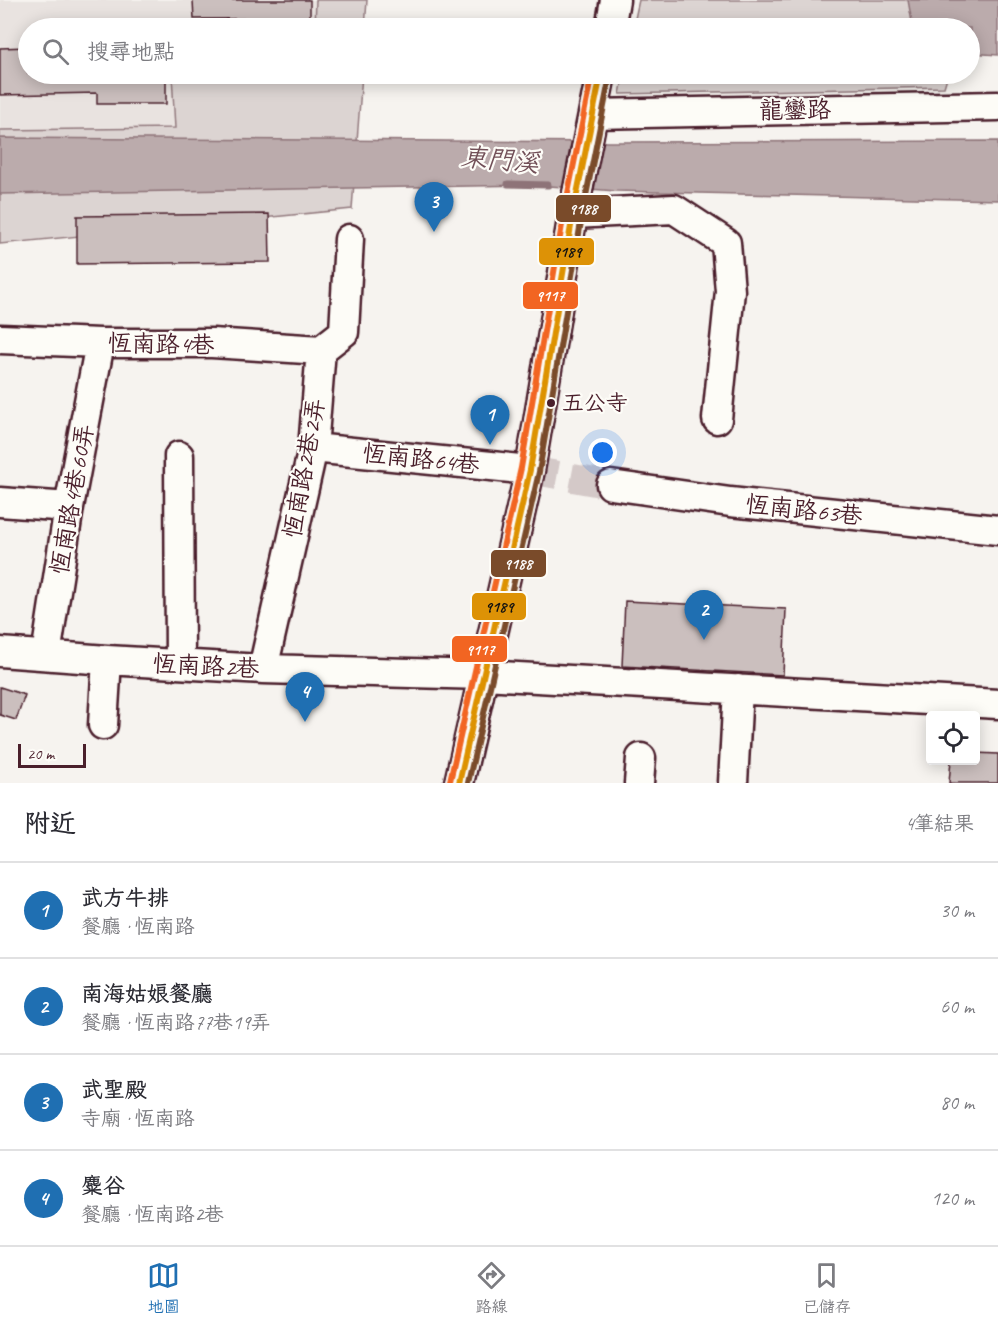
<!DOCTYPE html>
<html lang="zh-TW">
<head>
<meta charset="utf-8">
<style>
	body { margin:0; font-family:Caveat,"LXGW WenKai TC",sans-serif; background:#f2f2f3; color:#2b2b33 }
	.controls { position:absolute; right:18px; bottom:18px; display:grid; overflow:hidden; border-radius:6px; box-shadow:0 3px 15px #0003 }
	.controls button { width:54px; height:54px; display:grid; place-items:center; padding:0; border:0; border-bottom:2px solid #e1e1e2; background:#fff; color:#2b2b33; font:30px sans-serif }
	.scale { position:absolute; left:18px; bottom:15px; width:68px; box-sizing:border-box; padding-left:6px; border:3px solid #4a1f2b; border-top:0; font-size:16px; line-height:21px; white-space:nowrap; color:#4a1f2b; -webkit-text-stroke:4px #fdfcf7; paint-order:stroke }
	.you { position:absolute; left:603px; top:453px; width:21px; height:21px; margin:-15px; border:4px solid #fff; border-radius:50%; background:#1a73e8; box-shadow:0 0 0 9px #1a73e833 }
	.badge { display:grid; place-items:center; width:39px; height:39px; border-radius:50%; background:#1f6fb2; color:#fff; font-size:20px; font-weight:700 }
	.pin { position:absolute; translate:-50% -50px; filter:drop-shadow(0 2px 3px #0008) }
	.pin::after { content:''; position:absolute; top:32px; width:21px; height:18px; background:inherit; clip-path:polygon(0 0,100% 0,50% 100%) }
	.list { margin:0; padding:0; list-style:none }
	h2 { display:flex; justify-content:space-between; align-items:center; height:78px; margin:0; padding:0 24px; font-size:26px }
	h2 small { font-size:20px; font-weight:400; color:#7c7c81 }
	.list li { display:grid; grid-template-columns:39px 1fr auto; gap:18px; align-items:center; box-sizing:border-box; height:96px; padding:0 24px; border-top:2px solid #e1e1e2 }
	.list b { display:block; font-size:22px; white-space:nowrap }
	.list p { margin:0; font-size:20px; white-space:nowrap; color:#7c7c81 }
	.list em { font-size:20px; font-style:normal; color:#7c7c81 }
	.icon { flex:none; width:33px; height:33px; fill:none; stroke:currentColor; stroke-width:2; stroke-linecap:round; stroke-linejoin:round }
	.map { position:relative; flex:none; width:998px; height:783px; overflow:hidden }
	.search { position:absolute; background:#fff; box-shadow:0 3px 15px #0003; left:18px; right:18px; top:18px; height:66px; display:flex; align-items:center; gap:15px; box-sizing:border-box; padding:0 21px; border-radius:33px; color:#7c7c81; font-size:22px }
	.sheet { height:462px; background:#fff }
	nav { display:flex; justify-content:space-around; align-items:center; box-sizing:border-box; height:84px; border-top:2px solid #e1e1e2; background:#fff; font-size:16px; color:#7c7c81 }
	nav a { display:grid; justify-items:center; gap:3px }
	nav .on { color:#1f6fb2 }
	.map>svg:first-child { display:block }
	.built { fill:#e9e3e0 }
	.green { fill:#dcd4d2; stroke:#937a7e; stroke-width:1.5 }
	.water { fill:#bbabac; stroke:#8e7378; stroke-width:1.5 }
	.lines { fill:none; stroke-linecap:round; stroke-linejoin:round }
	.stream { stroke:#8e7378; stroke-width:7 }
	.building { fill:#cbbfbe; stroke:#4a1f2b; stroke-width:1.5 }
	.minor-tunnel { stroke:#d4c9c8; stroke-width:28; stroke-dasharray:28 14; stroke-linecap:butt }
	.minor-casing { stroke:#4a1f2b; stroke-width:33 }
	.minor { stroke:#fdfcf7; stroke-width:28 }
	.bus-1-casing { stroke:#fdfcf7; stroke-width:10 }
	.bus-2-casing { stroke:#fdfcf7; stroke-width:10 }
	.bus-3-casing { stroke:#fdfcf7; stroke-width:10 }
	.bus-1 { stroke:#dd9206; stroke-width:6 }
	.bus-2 { stroke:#7a4b2a; stroke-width:6 }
	.bus-3 { stroke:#f26522; stroke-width:6 }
	.bus-dot { fill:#4a1f2b; stroke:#fdfcf7; stroke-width:2 }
	.labels { text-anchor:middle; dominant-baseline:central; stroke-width:4.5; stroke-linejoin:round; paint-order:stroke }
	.bus-label { font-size:22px; fill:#4a1f2b; stroke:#fdfcf7; text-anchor:start }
	.street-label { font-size:24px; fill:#4a1f2b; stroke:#fdfcf7 }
	.water-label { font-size:26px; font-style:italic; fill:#725058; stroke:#fdfcf7 }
	.line-badge { stroke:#fdfcf7; stroke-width:2 }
	.badge-label { font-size:16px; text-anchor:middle; font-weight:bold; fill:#fff }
	.pale-badge-label { font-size:16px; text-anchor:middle; font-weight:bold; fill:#111 }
</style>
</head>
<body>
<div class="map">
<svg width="998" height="783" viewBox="0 0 998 783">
	<rect width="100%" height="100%" fill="#f6f3ef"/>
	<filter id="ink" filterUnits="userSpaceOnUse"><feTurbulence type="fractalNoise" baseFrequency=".0167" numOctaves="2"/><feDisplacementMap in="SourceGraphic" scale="12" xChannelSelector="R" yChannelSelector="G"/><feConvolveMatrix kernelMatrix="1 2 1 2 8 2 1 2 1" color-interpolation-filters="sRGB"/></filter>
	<g filter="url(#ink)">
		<!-- built -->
		<path class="built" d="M0 0H316L315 28H28V74H172L175 128 0 130Z"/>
		<!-- green -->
		<path class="green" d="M316 0H367L365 28H315Z
			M639 0H964L958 28H633Z
			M172 74H362L352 209 0 244V130L175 128Z
			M624 74H948L944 87 620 94Z"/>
		<!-- water -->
		<path class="water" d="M908 0H998V55L970 53V28H913Z
			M0 138 611 142 998 141V200L616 191 536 185 0 194Z"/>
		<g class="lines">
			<!-- stream -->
			<path class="stream" d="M508 184 548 185"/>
		</g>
		<!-- building -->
		<path class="building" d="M193 0H310V18L194 19Z
			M28 47V74H166V104H97V93L0 95V48Z
			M269 214 270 262 77 264V216Z
			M625 601 786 609 783 675 622 666Z
			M0 687 25 695 16 720 0 715Z
			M975 753 998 754V783H949L951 760H975Z"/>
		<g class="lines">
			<!-- minor-tunnel -->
			<path class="minor-tunnel" d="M530 470 611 485"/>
			<!-- minor casing -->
			<g class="minor-casing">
				<path id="minor" d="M610 28 615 0
					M593 114 998 106
					M573 214 674 209 726 243 730 291 717 419
					M0 339 100 343H212L321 350
					M313 448 530 470
					M179 456 180 664
					M611 485 730 502 998 530
					M0 502 69 507
					M0 652 107 660 263 669 484 675 998 704
					M46 655 69 507 100 343
					M263 669 313 448 321 350 344 332 349 239
					M103 725 107 660
					M459 783 530 470 573 214 601 74
					M639 783 641 758
					M733 783 738 689"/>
			</g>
			<!-- minor -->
			<use href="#minor" class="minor"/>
			<!-- bus-1 casing -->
			<g class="bus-1-casing">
				<path id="bus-1" d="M459 783 530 470 573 214 601 74"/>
			</g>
			<!-- bus-2 casing -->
			<g class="bus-2-casing">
				<path id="bus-2" d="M468 783 539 472 582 216 610 76"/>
			</g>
			<!-- bus-3 casing -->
			<g class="bus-3-casing">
				<path id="bus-3" d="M450 781 521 468 564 213 592 74"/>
			</g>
			<!-- bus-1 -->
			<use href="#bus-1" class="bus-1"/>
			<!-- bus-2 -->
			<use href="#bus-2" class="bus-2"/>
			<!-- bus-3 -->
			<use href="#bus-3" class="bus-3"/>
		</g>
	</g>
	<!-- markers -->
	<circle class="bus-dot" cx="551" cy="403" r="5"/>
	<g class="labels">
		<!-- bus labels -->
		<g class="bus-label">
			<text x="562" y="403">五公寺</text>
		</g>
		<!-- street labels -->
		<g class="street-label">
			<text transform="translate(795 110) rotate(-1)">龍鑾路</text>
			<text transform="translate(161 344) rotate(1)">恆南路4巷</text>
			<text transform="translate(421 459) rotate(6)">恆南路64巷</text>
			<text transform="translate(304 468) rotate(-80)">恆南路2巷2弄</text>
			<text transform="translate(72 499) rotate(-80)">恆南路4巷60弄</text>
			<text transform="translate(804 510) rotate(6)">恆南路63巷</text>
			<text transform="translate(206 666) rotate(3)">恆南路2巷</text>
		</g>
		<!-- water labels -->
		<g class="water-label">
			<text transform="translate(500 160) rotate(5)">東門溪</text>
		</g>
	</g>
	<g class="line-badge">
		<rect x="555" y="194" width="57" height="29" rx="6" fill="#7a4b2a"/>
		<rect x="538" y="237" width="57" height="29" rx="6" fill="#dd9206"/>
		<rect x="522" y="281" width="57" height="29" rx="6" fill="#f26522"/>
		<rect x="490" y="549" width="57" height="29" rx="6" fill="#7a4b2a"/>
		<rect x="471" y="592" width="56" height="29" rx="6" fill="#dd9206"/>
		<rect x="451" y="635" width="57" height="28" rx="6" fill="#f26522"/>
	</g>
	<g class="badge-label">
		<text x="583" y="214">9188</text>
		<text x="550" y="301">9117</text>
		<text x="518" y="569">9188</text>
		<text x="480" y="655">9117</text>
	</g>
	<g class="pale-badge-label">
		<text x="567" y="257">9189</text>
		<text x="499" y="612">9189</text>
	</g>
</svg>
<div class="controls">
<button><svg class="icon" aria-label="locate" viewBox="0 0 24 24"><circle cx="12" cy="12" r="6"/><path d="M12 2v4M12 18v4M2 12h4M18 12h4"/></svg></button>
</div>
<div class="scale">20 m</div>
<div class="you"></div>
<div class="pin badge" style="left:490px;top:445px">1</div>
<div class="pin badge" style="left:704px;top:640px">2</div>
<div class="pin badge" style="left:434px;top:232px">3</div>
<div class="pin badge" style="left:305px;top:722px">4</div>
<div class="search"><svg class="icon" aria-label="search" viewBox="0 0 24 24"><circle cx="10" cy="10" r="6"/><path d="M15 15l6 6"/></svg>搜尋地點</div>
</div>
<section class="sheet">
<h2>附近<small>4筆結果</small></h2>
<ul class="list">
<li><span class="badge">1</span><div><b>武方牛排</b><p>餐廳 · 恆南路</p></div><em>30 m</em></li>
<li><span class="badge">2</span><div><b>南海姑娘餐廳</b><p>餐廳 · 恆南路77巷19弄</p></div><em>60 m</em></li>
<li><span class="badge">3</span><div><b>武聖殿</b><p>寺廟 · 恆南路</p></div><em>80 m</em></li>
<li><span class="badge">4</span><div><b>麋谷</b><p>餐廳 · 恆南路2巷</p></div><em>120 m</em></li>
</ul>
</section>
<nav>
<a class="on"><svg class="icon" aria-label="map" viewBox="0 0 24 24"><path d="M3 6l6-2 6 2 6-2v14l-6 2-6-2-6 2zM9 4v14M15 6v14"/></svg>地圖</a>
<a><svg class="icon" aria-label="directions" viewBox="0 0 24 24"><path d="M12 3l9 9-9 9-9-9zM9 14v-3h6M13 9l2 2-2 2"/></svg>路線</a>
<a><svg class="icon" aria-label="saved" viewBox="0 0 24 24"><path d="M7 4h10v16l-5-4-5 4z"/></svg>已儲存</a>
</nav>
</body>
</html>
